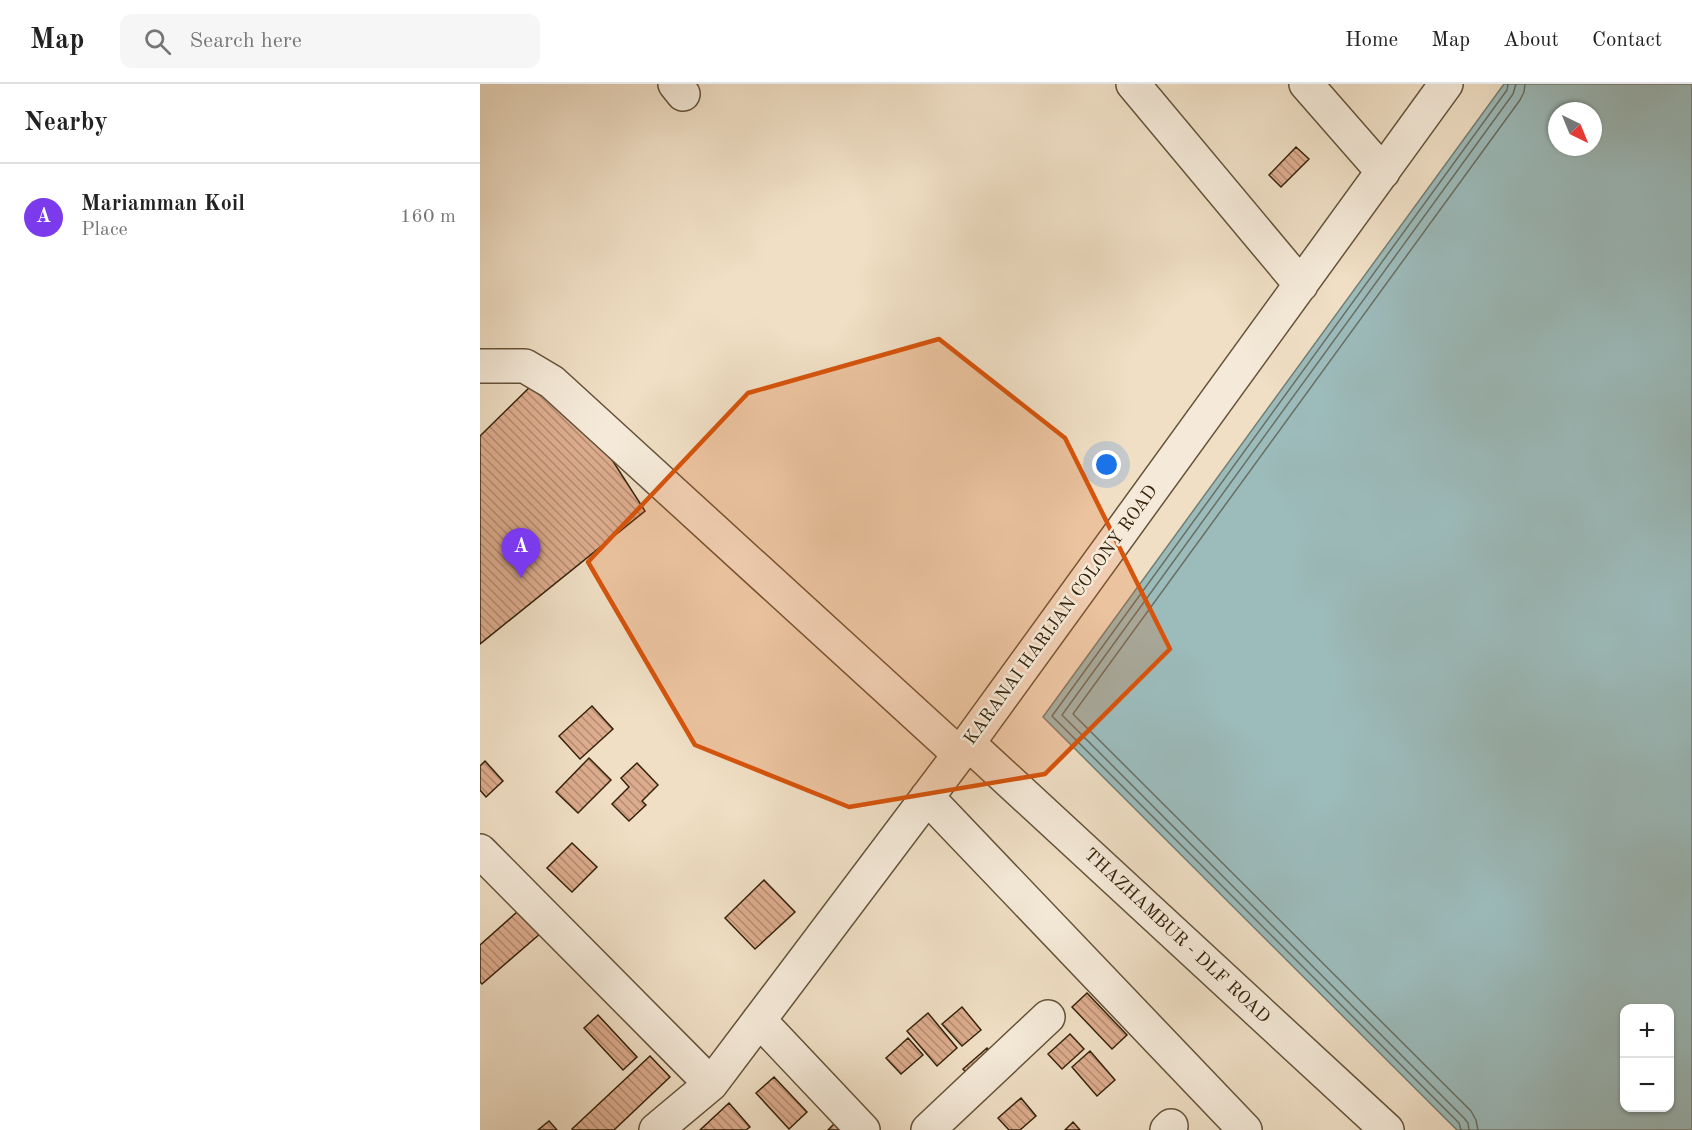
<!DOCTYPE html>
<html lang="en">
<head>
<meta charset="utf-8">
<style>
	body { margin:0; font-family:"Old Standard TT",serif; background:#f6f6f6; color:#222 }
	.controls { position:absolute; right:18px; bottom:18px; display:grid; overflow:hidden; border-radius:12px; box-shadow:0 2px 4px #0004 }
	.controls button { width:54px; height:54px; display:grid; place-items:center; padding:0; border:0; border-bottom:2px solid #e0e0e0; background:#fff; color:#222; font:30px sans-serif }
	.compass { position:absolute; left:1068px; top:18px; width:54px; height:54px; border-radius:50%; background:#fff; box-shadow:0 2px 4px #0004; rotate:137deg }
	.you { position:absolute; left:627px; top:381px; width:21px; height:21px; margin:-15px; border:4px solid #fff; border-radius:50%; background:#1a73e8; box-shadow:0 0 0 9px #1a73e833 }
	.badge { display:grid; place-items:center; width:39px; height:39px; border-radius:50%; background:#7c3aed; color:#fff; font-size:20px; font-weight:700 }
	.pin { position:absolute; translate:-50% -50px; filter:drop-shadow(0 2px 3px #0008) }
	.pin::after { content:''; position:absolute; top:32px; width:21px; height:18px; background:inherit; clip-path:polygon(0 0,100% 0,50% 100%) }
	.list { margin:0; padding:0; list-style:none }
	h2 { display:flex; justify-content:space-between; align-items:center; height:78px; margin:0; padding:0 24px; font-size:26px }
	h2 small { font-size:20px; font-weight:400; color:#767676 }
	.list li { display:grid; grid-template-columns:39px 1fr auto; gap:18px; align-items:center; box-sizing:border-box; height:108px; padding:0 24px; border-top:2px solid #e0e0e0 }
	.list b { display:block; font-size:22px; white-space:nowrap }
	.list p { margin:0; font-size:20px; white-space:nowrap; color:#767676 }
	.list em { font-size:20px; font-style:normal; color:#767676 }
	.icon { flex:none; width:33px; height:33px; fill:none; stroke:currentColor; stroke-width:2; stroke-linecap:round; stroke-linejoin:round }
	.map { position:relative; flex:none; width:1212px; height:1046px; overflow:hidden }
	header { display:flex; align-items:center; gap:36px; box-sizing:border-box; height:84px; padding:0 30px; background:#fff; border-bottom:2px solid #e0e0e0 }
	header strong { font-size:28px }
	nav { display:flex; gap:33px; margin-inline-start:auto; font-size:21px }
	.search { width:420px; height:54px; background:#f6f6f6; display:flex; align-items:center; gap:15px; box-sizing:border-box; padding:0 21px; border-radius:12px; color:#767676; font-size:22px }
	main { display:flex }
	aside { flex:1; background:#fff }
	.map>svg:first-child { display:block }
	.water { fill:#9cbbbb; stroke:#737e74; stroke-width:1.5; fill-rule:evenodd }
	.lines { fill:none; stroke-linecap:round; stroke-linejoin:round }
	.shore { stroke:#696f62; stroke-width:1.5 }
	.building { fill:url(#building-back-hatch); stroke:#36230a; stroke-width:1.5 }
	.minor-casing { stroke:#645239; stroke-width:36 }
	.minor { stroke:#f5ead9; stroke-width:33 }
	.marked { fill:#d6540c; fill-opacity:0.2; stroke:#d6540c; stroke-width:4.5; stroke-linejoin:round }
	.labels { text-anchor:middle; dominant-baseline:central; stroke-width:5; stroke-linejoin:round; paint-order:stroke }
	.street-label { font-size:18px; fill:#36230a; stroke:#f5ead9 }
</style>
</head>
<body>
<header>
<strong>Map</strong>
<div class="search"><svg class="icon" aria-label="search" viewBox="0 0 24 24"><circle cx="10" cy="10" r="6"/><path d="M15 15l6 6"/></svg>Search here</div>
<nav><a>Home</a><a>Map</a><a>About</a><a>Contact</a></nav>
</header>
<main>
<aside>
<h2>Nearby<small></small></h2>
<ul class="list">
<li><span class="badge">A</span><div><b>Mariamman Koil</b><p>Place</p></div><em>160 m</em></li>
</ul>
</aside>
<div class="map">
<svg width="1212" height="1046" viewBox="0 0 1212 1046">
	<defs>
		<pattern id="building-back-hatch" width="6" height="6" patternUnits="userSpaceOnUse" patternTransform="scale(1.5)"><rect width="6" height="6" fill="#ddac8e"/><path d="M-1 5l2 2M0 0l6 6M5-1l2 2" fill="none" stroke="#b48c72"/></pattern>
	</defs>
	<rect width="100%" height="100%" fill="#f0dfc5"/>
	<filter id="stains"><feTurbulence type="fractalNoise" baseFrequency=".00333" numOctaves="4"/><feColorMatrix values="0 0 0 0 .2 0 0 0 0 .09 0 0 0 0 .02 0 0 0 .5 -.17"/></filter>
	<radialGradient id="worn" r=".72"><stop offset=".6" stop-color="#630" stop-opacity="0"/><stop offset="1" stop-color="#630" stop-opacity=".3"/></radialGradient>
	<!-- water -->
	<path class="water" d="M1024 0H1212V1046H977L563 633ZM1077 27H1113V63H1077ZM1144 924H1190V1024H1144Z"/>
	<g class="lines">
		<!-- shore -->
		<path class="shore" d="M981 1046 979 1039 572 632 1027 6 1028 0
			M989 1046 988 1039 984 1034 582 631 1033 10 1036 0
			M998 1046 996 1036 991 1027 593 630 1040 16 1044 8 1045 0"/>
	</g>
	<!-- building -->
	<path class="building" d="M816 63 829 75 801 103 789 91Z
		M55 298 118 354 165 427 0 560V352Z
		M112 622 133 645 100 675 79 652Z
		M109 674 131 696 98 729 76 708Z
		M5 677 23 697 6 713 0 706V682Z
		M157 679 178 701 162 717 166 721 149 737 132 720 149 703 141 694Z
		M92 759 117 783 92 808 67 784Z
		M284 796 315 828 275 865 245 834Z
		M47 819 68 843 2 900 0 898V861Z
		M607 909 647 951 632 965 592 923Z
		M482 923 501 946 482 962 462 940Z
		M448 929 477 964 457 982 427 947Z
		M118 931 157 973 143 986 104 944Z
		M590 950 604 965 582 985 568 970Z
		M428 954 443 971 421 990 406 974Z
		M507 964 514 972 491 994 483 985Z
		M610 967 635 996 617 1012 592 983Z
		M170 972 190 993 134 1046H93L92 1045Z
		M294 993 327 1028 309 1045 276 1009Z
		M541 1014 556 1032 540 1046H529L518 1034Z
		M249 1019 270 1043 266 1046H220Z
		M69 1037 77 1046H58Z
		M593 1038 600 1046H585Z
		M355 1039 361 1046H348Z"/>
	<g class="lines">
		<!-- minor casing -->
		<g class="minor-casing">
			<path id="minor" d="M195 0 203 10
				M653 0 821 201
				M826 0 903 88
				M0 282H45L72 298 479 670
				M488 659 907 1046
				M447 713 765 1046
				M0 767 231 1000
				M279 936 383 1046
				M176 1046 231 1000 488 659 966 0
				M448 1046 568 933
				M687 1046 691 1042"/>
		</g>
		<!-- minor -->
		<use href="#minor" class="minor"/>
	</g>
	<!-- marked area -->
	<path class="marked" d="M459 255 585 354 690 565 565 690 369 723 215 661 108 478 268 309Z"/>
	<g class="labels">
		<!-- street labels -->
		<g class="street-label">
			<text transform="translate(581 531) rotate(-54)">KARANAI HARIJAN COLONY ROAD</text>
			<text transform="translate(697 852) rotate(43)">THAZHAMBUR - DLF ROAD</text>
		</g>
	</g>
	<rect width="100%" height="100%" filter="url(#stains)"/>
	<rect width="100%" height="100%" fill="url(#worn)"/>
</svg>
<div class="controls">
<button>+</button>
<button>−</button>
</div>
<svg class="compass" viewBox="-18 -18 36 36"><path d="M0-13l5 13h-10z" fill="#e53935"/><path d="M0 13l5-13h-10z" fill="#767676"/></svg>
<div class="you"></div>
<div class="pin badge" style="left:41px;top:494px">A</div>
</div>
</main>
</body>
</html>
